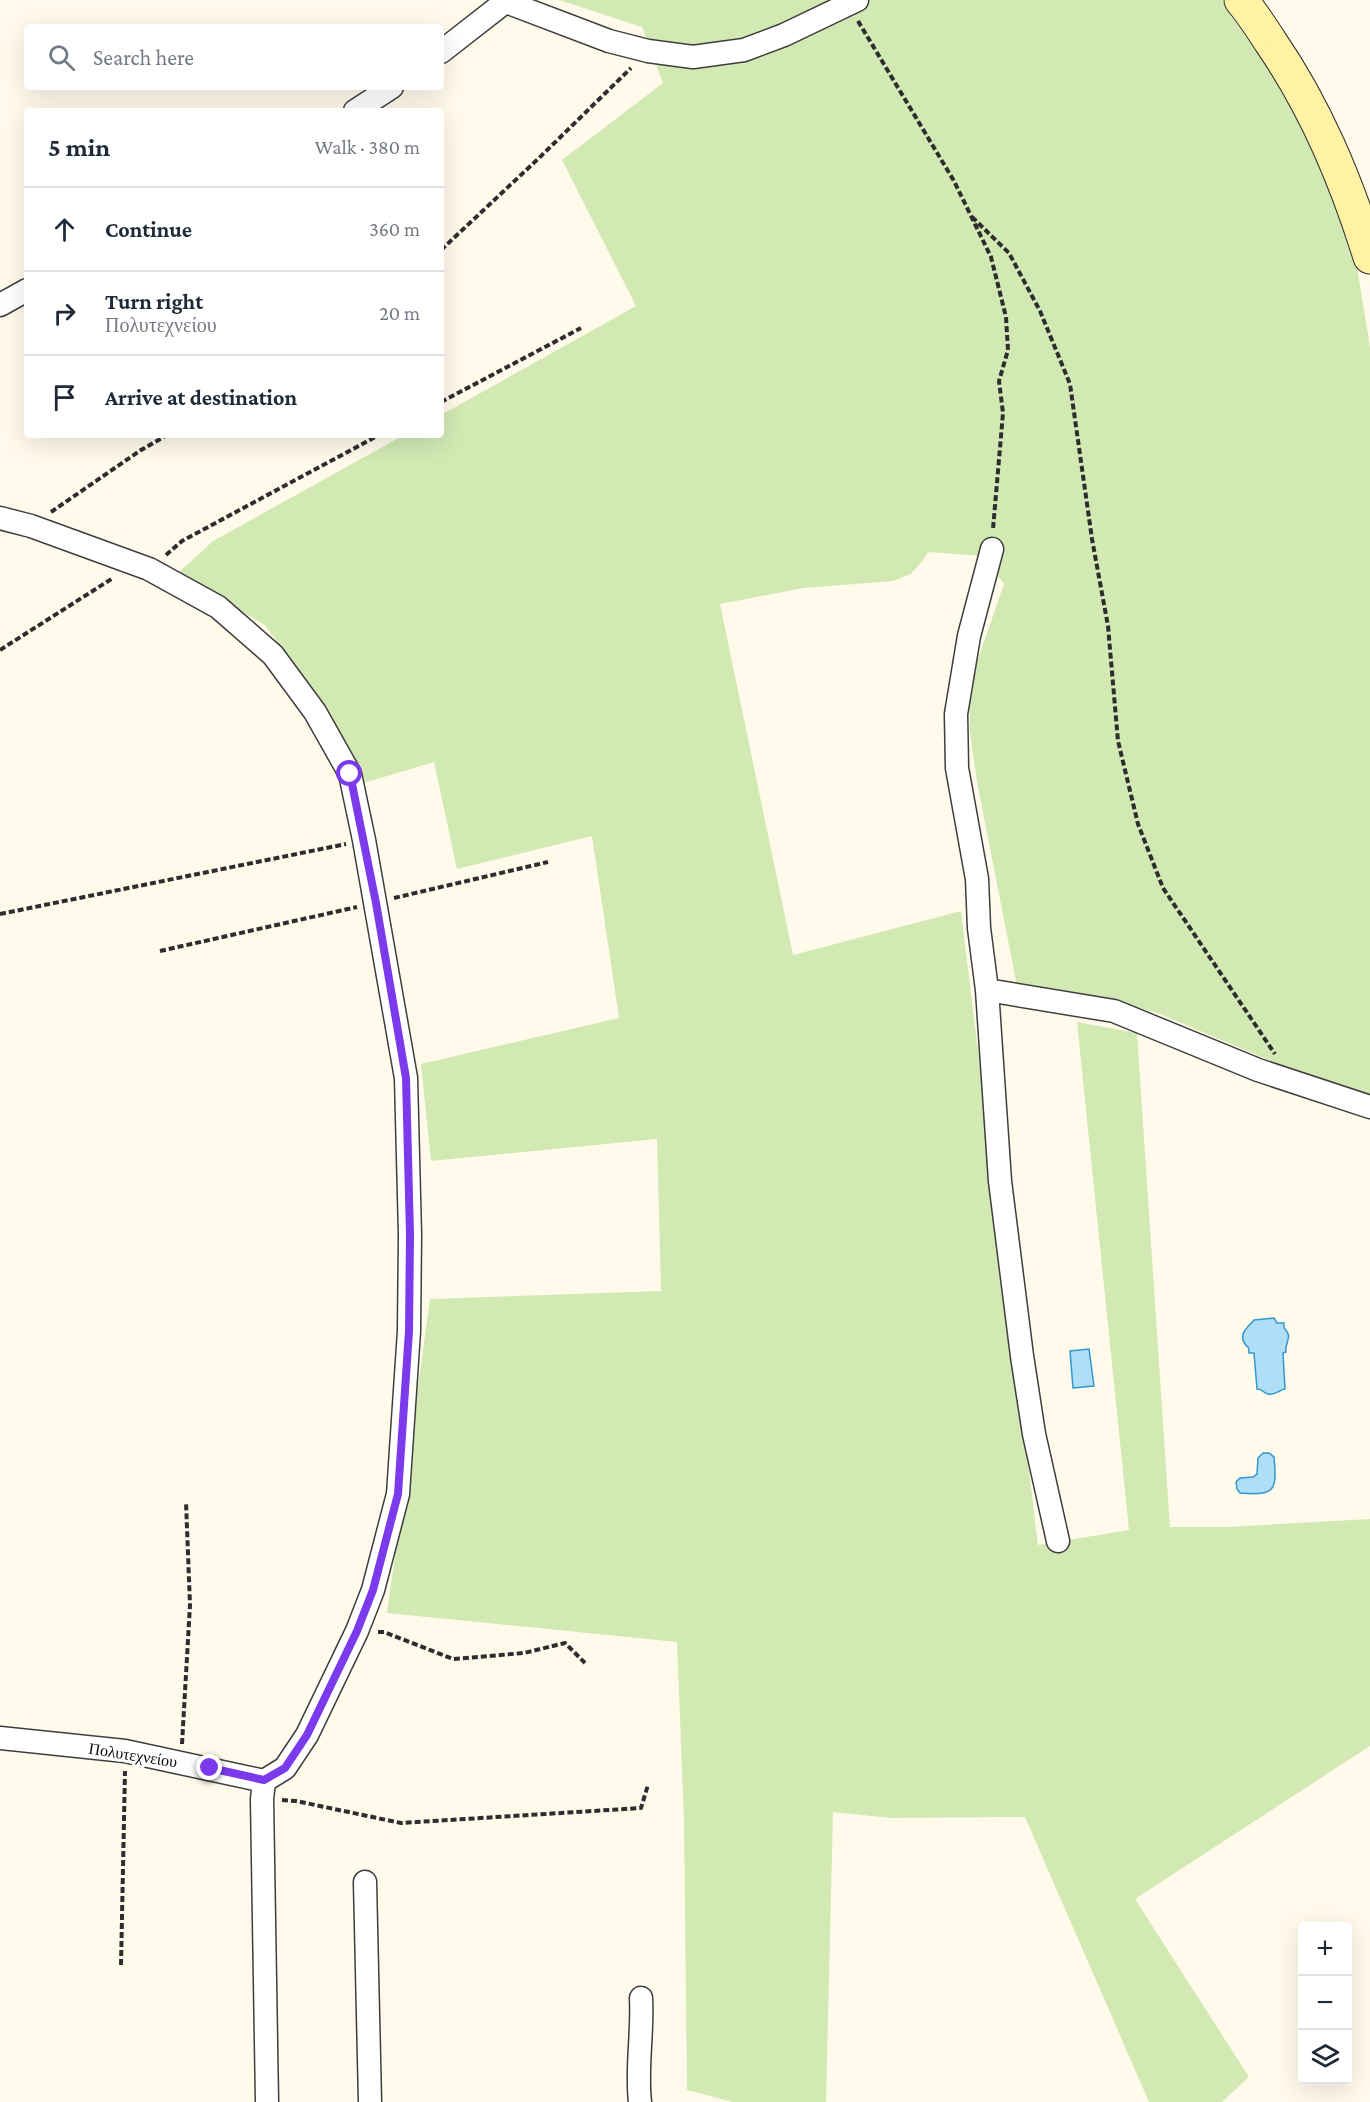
<!DOCTYPE html>
<html lang="en">
<head>
<meta charset="utf-8">
<style>
	body { margin:0; font-family:"Crimson Pro",serif; background:#f2f2f3; color:#1f2937 }
	.controls { position:absolute; right:18px; bottom:18px; display:grid; overflow:hidden; border-radius:6px; box-shadow:0 6px 24px #0002 }
	.controls button { width:54px; height:54px; display:grid; place-items:center; padding:0; border:0; border-bottom:2px solid #e0e1e3; background:#fff; color:#1f2937; font:30px sans-serif }
	.stop { position:absolute; width:18px; height:18px; margin:-14px; border:4px solid #7c3aed; border-radius:50%; background:#fff }
	.stop.end { background:#7c3aed; border-color:#fff; box-shadow:0 2px 6px #0008 }
	.list { margin:0; padding:0; list-style:none }
	h2 { display:flex; justify-content:space-between; align-items:center; height:78px; margin:0; padding:0 24px; font-size:26px }
	h2 small { font-size:20px; font-weight:400; color:#747a83 }
	.list li { display:grid; grid-template-columns:39px 1fr auto; gap:18px; align-items:center; box-sizing:border-box; height:84px; padding:0 24px; border-top:2px solid #e0e1e3 }
	.list b { display:block; font-size:22px; white-space:nowrap }
	.list p { margin:0; font-size:20px; white-space:nowrap; color:#747a83 }
	.list em { font-size:20px; font-style:normal; color:#747a83 }
	.icon { flex:none; width:33px; height:33px; fill:none; stroke:currentColor; stroke-width:2; stroke-linecap:round; stroke-linejoin:round }
	.map { position:relative; flex:none; width:1370px; height:2102px; overflow:hidden }
	.search { position:absolute; background:#fff; box-shadow:0 6px 24px #0002; left:24px; top:24px; width:420px; height:66px; display:flex; align-items:center; gap:15px; box-sizing:border-box; padding:0 21px; border-radius:6px; color:#747a83; font-size:22px }
	.panel { position:absolute; background:#fff; box-shadow:0 6px 24px #0002; left:24px; top:108px; width:420px; height:330px; border-radius:6px }
	.map>svg:first-child { display:block }
	.green { fill:#d2e9b4 }
	.water { fill:#aedff7; stroke:#3397cf; stroke-width:1.5 }
	.lines { fill:none; stroke-linecap:round; stroke-linejoin:round }
	.street-casing { stroke:#3e3e3e; stroke-width:25 }
	.secondary-casing { stroke:#2d2d2d; stroke-width:35 }
	.path { stroke:#2d2d2d; stroke-width:4; stroke-dasharray:6 3; stroke-linecap:butt }
	.street { stroke:#fff; stroke-width:22 }
	.secondary { stroke:#fff2a5; stroke-width:33 }
	.route { stroke:#7c3aed; stroke-width:8 }
	.labels { text-anchor:middle; dominant-baseline:central; stroke-width:6; stroke-linejoin:round; paint-order:stroke }
	.street-label { font-size:16px; fill:#0b0b0b; stroke:#fff }
</style>
</head>
<body>
<div class="map">
<svg width="1370" height="2102" viewBox="0 0 1370 2102">
	<rect width="100%" height="100%" fill="#fffaea"/>
	<!-- green -->
	<path class="green" d="M559 0H1222L1233 12 1298 115 1341 214 1357 267 1370 347V1103L1160 1014 1104 998H1063L1017 986 977 782 970 733 969 685 1004 584 983 556 928 552 924 559 911 574 893 581 804 588 720 604 793 955 961 911 1038 1545 1129 1530 1077 1022 1137 1033 1170 1527H1227L1370 1519V1746L1135 1899 1249 2077 1222 2102H1149L1025 1817 891 1818 833 1812 826 2102H733L687 2090 684 1821 677 1642 387 1613 430 1299 661 1291 657 1139 431 1161 421 1064 619 1018 592 836 457 869 434 762 364 783 316 695 265 625 177 574 213 541 404 435H441V415L636 306 562 160 663 83 642 27Z"/>
	<!-- water -->
	<path class="water" d="M1274 1318 1277 1323H1284V1328C1294 1337 1284 1343 1286 1352L1283 1353 1285 1389C1279 1390 1275 1396 1268 1394 1263 1393 1263 1389 1257 1389L1254 1353H1249C1248 1344 1250 1351 1245 1344 1238 1334 1248 1327 1254 1320Z
		M1089 1349 1094 1386 1073 1388 1070 1351Z
		M1263 1453H1269L1274 1457C1277 1490 1276 1496 1240 1493L1237 1489 1236 1482 1240 1478 1253 1477 1257 1474 1258 1458Z"/>
	<g class="lines">
		<!-- street casing -->
		<g class="street-casing">
			<path id="street" d="M501 0 609 41 648 51 693 57 744 50 784 35 857 0
				M441 52 505 2
				M355 111 392 87
				M0 305 27 290
				M0 518 31 526 149 569 218 607 273 655 315 712 350 774 364 840 406 1078 410 1235 409 1331 398 1494 373 1590 357 1631 307 1735 285 1768 264 1781
				M987 990 979 928 977 879 957 768 956 714 969 636 992 549
				M1058 1541 1034 1434 1022 1356 1000 1181 987 990 1114 1011 1258 1070 1370 1107
				M0 1738 125 1751 264 1781
				M264 1781 262 1799 267 2102
				M365 1882 370 2102
				M640 2102C636 2068 643 2033 641 1998"/>
		</g>
		<!-- secondary casing -->
		<g class="secondary-casing">
			<path id="secondary" d="M1241 0C1252 13 1261 27 1270 41 1316 108 1346 180 1370 257"/>
		</g>
		<!-- path -->
		<path class="path" d="M858 21 954 181 991 257 1006 317 1008 350 999 381 1003 413 993 529
			M972 217 1009 253 1040 311 1070 384 1092 539 1108 626 1118 741 1138 824 1163 888 1275 1054
			M441 250 539 158 631 68
			M441 402 581 328
			M51 512 141 450 167 435
			M166 555 182 541 379 435
			M0 650 113 578
			M394 898 548 862
			M0 914 346 844
			M160 951 357 907
			M378 1632H384L453 1659 524 1653 565 1643 585 1663
			M182 1744 190 1605 186 1502
			M282 1800 296 1801 401 1823 641 1808 648 1785
			M121 1965 125 1771"/>
		<!-- street -->
		<use href="#street" class="street"/>
		<!-- secondary -->
		<use href="#secondary" class="secondary"/>
	</g>
	<g class="lines">
		<!-- route -->
		<path class="route" d="M210 1768 264 1780 285 1768 307 1735 357 1631 373 1590 398 1494 409 1331 410 1235 406 1078 376 903 350 774"/>
	</g>
	<g class="labels">
		<!-- street labels -->
		<g class="street-label">
			<text transform="translate(133 1755) rotate(9)">Πολυτεχνείου</text>
		</g>
	</g>
</svg>
<div class="controls">
<button>+</button>
<button>−</button>
<button><svg class="icon" aria-label="layers" viewBox="0 0 24 24"><path d="M12 4l9 5-9 5-9-5zM3 14l9 5 9-5"/></svg></button>
</div>
<div class="stop" style="left:350px;top:774px"></div>
<div class="stop end" style="left:210px;top:1768px"></div>
<div class="search"><svg class="icon" aria-label="search" viewBox="0 0 24 24"><circle cx="10" cy="10" r="6"/><path d="M15 15l6 6"/></svg>Search here</div>
<section class="panel">
<h2>5 min<small>Walk · 380 m</small></h2>
<ul class="list">
<li><svg class="icon" aria-label="ahead" viewBox="0 0 24 24"><path d="M12 20V5M6 11l6-6 6 6"/></svg><div><b>Continue</b></div><em>360 m</em></li>
<li><svg class="icon" aria-label="right" viewBox="0 0 24 24"><path d="M7 20v-9h11M14 6l5 5-5 5"/></svg><div><b>Turn right</b><p>Πολυτεχνείου</p></div><em>20 m</em></li>
<li><svg class="icon" aria-label="arrive" viewBox="0 0 24 24"><path d="M6 21V4h12l-3 4 3 4H6"/></svg><div><b>Arrive at destination</b></div></li>
</ul>
</section>
</div>
</body>
</html>
